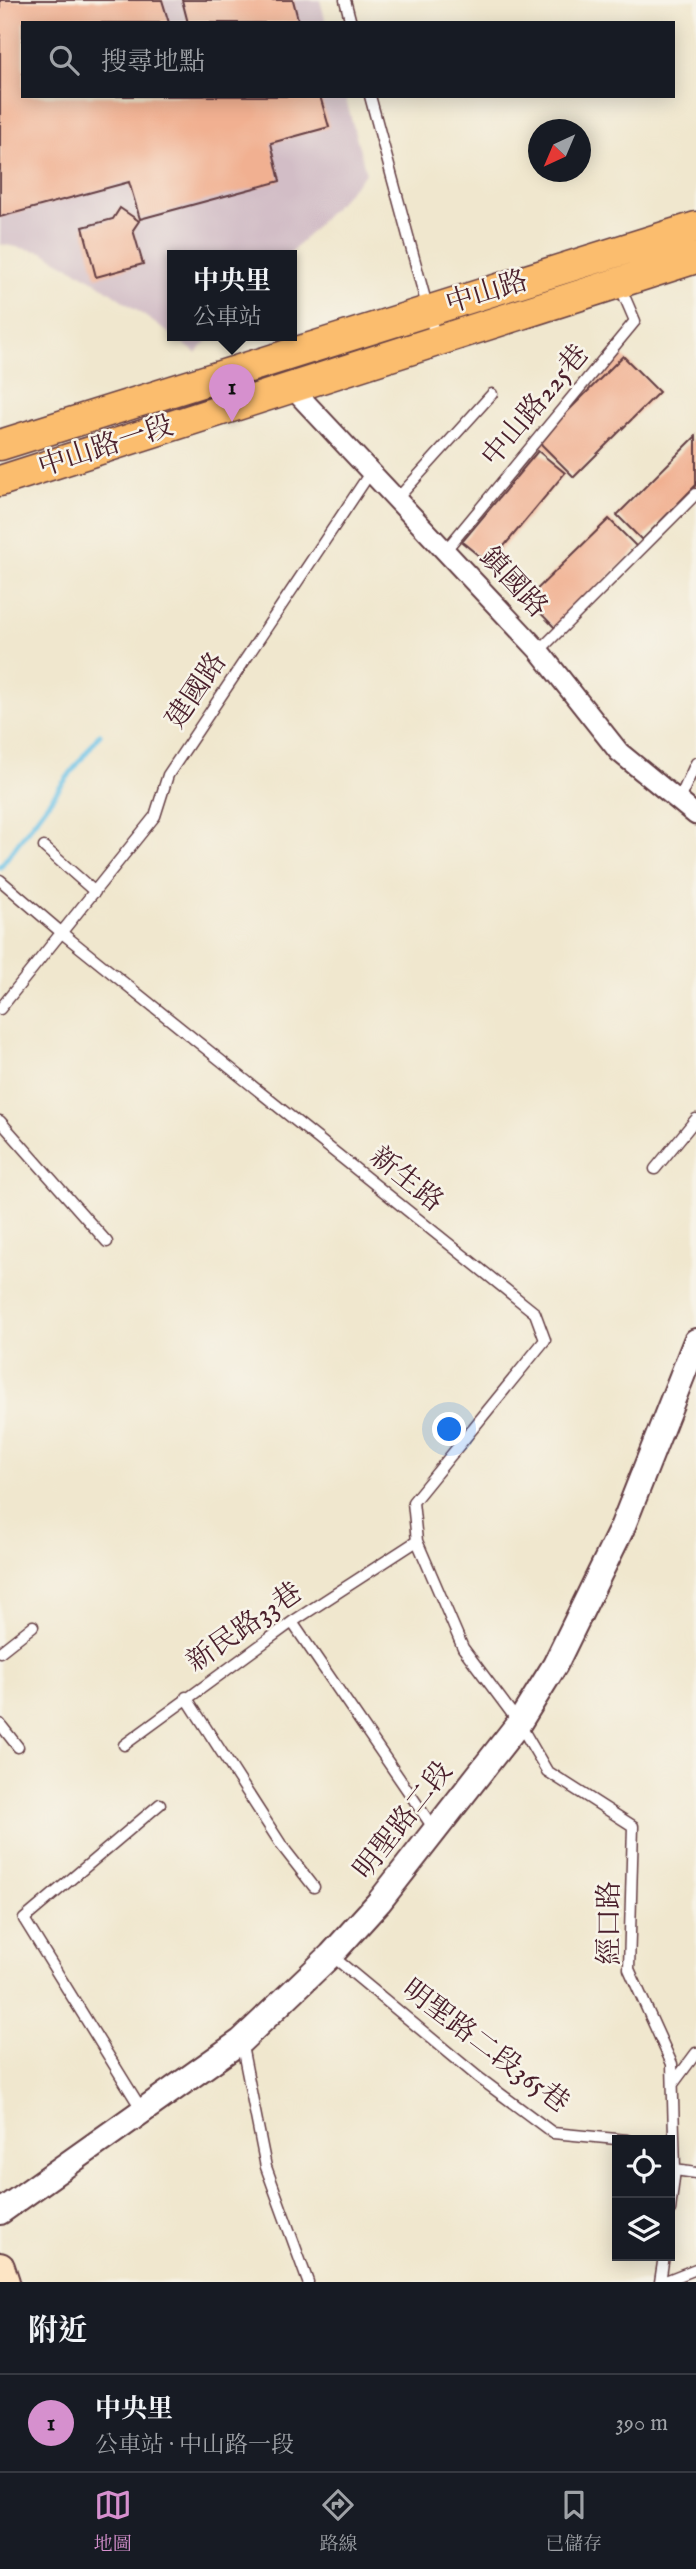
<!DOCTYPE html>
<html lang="zh-TW">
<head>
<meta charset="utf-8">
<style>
	body { margin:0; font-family:"IM FELL English","Noto Serif TC",serif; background:#20242c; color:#f1f3f6 }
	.controls { position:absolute; right:21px; bottom:21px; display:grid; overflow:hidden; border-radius:0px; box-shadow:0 4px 18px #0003 }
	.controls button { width:63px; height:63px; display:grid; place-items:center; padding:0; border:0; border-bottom:2px solid #363941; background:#171b24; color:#f1f3f6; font:35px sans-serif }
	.compass { position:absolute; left:528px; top:119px; width:63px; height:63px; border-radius:50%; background:#171b24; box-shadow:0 4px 18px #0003; rotate:224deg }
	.you { position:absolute; left:450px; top:1430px; width:24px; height:24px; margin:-18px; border:5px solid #fff; border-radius:50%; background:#1a73e8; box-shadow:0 0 0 10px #1a73e833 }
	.badge { display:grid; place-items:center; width:46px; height:46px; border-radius:50%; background:#d690ce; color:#111; font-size:23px; font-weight:700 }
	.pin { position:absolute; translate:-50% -58px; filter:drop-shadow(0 2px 4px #0008) }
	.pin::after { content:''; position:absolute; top:37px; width:24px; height:21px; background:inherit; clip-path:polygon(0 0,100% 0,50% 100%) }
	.popup { position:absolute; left:167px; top:250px; width:130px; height:91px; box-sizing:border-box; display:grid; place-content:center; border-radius:0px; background:#171b24; filter:drop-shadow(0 2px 5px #0005); font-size:23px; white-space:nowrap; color:#9ea1a6 }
	.popup b { font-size:26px; color:#f1f3f6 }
	.popup::after { content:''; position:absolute; left:50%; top:100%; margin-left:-14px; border:14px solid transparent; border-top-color:#171b24 }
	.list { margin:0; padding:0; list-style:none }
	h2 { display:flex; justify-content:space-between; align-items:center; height:91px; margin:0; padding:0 28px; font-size:30px }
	h2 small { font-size:23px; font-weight:400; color:#9ea1a6 }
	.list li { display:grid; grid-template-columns:46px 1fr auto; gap:21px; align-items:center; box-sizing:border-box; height:98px; padding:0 28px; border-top:2px solid #363941 }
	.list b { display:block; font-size:26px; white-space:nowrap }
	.list p { margin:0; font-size:23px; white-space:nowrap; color:#9ea1a6 }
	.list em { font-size:23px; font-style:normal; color:#9ea1a6 }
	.icon { flex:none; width:38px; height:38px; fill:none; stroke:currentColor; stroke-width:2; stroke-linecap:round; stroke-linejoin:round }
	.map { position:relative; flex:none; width:696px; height:2282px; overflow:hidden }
	.search { position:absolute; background:#171b24; box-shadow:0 4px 18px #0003; left:21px; right:21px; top:21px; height:77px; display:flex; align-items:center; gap:18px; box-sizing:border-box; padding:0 24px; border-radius:0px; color:#9ea1a6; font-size:26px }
	.sheet { height:189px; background:#171b24 }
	nav { display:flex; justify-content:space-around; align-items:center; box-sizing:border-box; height:98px; border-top:2px solid #363941; background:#171b24; font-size:19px; color:#9ea1a6 }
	nav a { display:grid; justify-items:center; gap:4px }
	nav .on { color:#d690ce }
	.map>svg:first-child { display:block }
	.industrial { fill:#d2bdc6 }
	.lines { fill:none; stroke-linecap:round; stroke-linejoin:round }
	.stream { stroke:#69c2e7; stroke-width:5 }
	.building { fill:#f1b091 }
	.service-casing { stroke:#633d43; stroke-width:13 }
	.minor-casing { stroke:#633d43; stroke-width:23 }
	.tertiary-casing { stroke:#633d43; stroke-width:28 }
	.secondary-casing { stroke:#633d43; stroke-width:32 }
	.primary-casing { stroke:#633d43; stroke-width:33 }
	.service { stroke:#fff; stroke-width:10 }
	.minor { stroke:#fff; stroke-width:19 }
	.tertiary { stroke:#fff; stroke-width:24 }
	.secondary { stroke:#fde5c5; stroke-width:28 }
	.primary { stroke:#fbbd6e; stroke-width:30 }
	.labels { text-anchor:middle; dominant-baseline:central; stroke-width:5; stroke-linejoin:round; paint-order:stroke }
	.street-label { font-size:28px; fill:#4a1f2b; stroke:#f7f3e8 }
</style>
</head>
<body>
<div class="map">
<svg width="696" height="2282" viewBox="0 0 696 2282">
	<rect width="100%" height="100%" fill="#f7f3e8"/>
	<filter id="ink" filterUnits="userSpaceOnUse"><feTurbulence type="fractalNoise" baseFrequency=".0143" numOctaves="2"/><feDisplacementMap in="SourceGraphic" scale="14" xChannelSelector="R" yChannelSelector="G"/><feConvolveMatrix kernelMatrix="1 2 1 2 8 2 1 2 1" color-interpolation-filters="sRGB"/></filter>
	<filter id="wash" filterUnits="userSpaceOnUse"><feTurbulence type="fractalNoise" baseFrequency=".00686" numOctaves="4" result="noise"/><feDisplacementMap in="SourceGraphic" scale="28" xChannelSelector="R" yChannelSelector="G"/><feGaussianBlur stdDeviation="1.57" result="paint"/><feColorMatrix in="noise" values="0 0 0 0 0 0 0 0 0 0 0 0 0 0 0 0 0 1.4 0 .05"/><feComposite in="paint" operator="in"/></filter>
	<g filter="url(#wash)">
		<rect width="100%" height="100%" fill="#f0e7ce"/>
		<!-- industrial -->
		<path class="industrial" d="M0 0H320L326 23H23V96H345L366 173 288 256H173V336L95 281 43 252 0 244Z
			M173 336H212L196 353Z"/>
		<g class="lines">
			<!-- stream -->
			<path class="stream" d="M0 867 100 734"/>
		</g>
		<g id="blocks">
			<!-- building -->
			<path class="building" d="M0 0H162L169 23H23V96H320L329 127 271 143 280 181 140 219 129 182 0 217Z
				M182 0H293L299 23H188Z
				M120 208 139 221 133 230 143 264 96 277 83 227 113 219Z
				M623 356 659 392 574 477 538 441Z
				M696 436V485L642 540 617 515Z
				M538 451 565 473 489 564 462 542Z
				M609 519 638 548 556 629 527 599Z"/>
		</g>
	</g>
	<g filter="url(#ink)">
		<use href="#blocks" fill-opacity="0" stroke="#633d43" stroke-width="2"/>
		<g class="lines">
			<!-- service casing -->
			<g class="service-casing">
				<path id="service" d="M345 0 351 23
					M370 96 436 339
					M396 500 492 394
					M445 551 635 321 619 284
					M539 651 696 494
					M678 802 696 763
					M44 847 95 892
					M0 880 62 933 535 1313 545 1340 413 1502 417 1541 463 1648 519 1723 547 1771 633 1826 629 1969 672 2064 675 2170 696 2173
					M0 1009 155 816 168 775 370 473
					M0 1121 107 1242
					M655 1169 696 1119
					M292 1622 434 1829
					M0 1652 33 1626
					M186 1697 282 1846 314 1887
					M0 1724 18 1747
					M124 1745 292 1622 417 1541
					M331 1955 478 2077 553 2133 627 2140
					M241 2041 266 2167 308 2282
					M673 2084 696 2053
					M142 2110 24 1919 160 1804
					M670 2210 675 2170
					M660 2282 664 2256
					M663 2282 696 2269"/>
			</g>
			<!-- minor casing -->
			<g class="minor-casing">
				<path id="minor" d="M291 387 539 651 619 752 696 815"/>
			</g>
			<!-- tertiary casing -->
			<g class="tertiary-casing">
				<path id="tertiary" d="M0 2212 241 2041 331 1955 379 1902 519 1723 555 1665 622 1528 696 1341"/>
			</g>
			<!-- secondary casing -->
			<g class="secondary-casing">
				<path id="secondary" d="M0 2267 5 2282"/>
			</g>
			<!-- primary casing -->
			<g class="primary-casing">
				<path id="primary" d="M0 445 696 227
					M0 481 696 258"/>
			</g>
			<!-- service -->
			<use href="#service" class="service"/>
			<!-- minor -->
			<use href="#minor" class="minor"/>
			<!-- tertiary -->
			<use href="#tertiary" class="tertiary"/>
			<!-- secondary -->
			<use href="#secondary" class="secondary"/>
			<!-- primary -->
			<use href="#primary" class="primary"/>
		</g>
	</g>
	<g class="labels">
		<!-- street labels -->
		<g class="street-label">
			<text transform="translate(487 293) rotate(-17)">中山路</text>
			<text transform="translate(536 406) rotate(-50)">中山路225巷</text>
			<text transform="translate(106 447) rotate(-18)">中山路一段</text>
			<text transform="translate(513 583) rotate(47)">鎮國路</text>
			<text transform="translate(197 691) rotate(-56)">建國路</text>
			<text transform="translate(406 1180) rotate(39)">新生路</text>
			<text transform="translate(245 1628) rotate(-35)">新民路33巷</text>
			<text transform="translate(404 1821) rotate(-52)">明聖路二段</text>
			<text transform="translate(610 1923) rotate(-90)">經口路</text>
			<text transform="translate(485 2047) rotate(37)">明聖路二段365巷</text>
		</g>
	</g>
</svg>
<div class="controls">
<button><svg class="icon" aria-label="locate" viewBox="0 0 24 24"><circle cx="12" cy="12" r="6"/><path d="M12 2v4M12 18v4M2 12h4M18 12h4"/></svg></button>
<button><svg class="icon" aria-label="layers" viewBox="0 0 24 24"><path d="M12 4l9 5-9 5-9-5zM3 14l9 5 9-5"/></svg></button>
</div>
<svg class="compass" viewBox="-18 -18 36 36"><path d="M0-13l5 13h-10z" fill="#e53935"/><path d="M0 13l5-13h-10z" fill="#9ea1a6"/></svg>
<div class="you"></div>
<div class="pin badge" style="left:232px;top:422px">1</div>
<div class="popup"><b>中央里</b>公車站</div>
<div class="search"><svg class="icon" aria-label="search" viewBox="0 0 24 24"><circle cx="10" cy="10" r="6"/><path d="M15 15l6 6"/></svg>搜尋地點</div>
</div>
<section class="sheet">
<h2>附近<small></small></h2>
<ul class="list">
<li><span class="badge">1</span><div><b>中央里</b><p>公車站 · 中山路一段</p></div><em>390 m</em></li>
</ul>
</section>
<nav>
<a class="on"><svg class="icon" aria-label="map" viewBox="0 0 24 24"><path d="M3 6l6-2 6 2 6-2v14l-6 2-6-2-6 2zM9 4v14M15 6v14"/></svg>地圖</a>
<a><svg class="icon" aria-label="directions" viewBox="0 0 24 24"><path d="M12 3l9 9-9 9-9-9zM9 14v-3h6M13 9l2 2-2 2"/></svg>路線</a>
<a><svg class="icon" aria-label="saved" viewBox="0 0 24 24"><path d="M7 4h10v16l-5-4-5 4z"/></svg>已儲存</a>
</nav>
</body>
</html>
